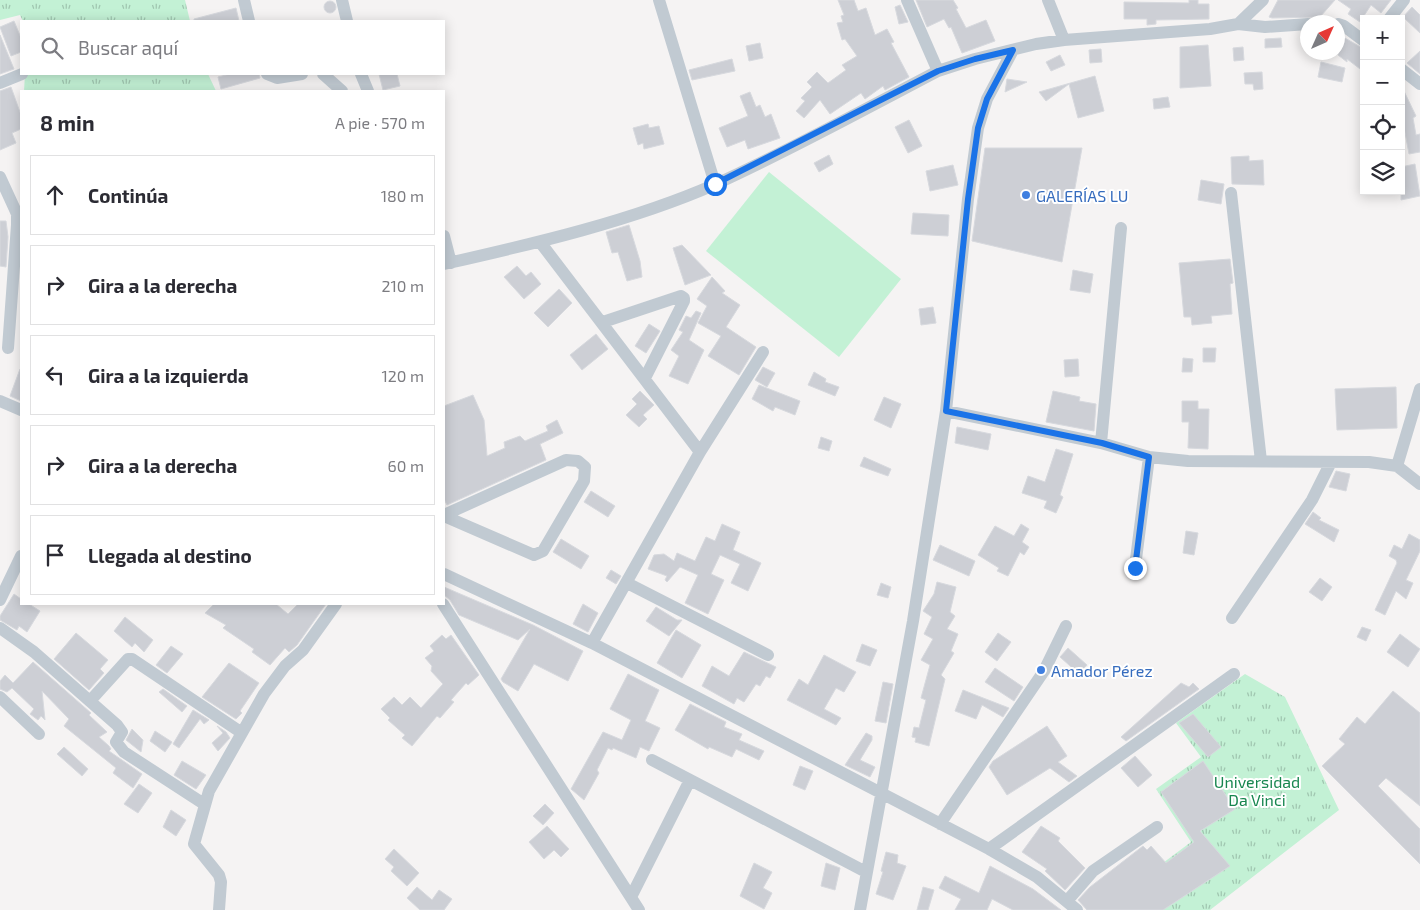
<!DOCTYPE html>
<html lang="es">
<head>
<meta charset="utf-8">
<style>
	body { margin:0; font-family:"Exo 2",sans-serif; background:#f7f7f7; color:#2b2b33 }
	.controls { position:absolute; right:15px; top:15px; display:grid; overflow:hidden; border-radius:0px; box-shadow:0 2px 12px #0003 }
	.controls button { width:45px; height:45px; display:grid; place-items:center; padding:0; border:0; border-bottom:1px solid #e1e1e2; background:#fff; color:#2b2b33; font:25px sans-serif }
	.compass { position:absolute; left:1300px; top:15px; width:45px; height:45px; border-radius:50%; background:#fff; box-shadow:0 2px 12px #0003; rotate:45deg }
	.stop { position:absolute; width:15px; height:15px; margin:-11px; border:4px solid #1a73e8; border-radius:50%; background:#fff }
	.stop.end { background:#1a73e8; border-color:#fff; box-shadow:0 1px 5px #0008 }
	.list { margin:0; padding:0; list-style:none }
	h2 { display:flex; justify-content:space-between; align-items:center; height:65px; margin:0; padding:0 20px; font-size:21px }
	h2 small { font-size:16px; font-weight:400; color:#7c7c81 }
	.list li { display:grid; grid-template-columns:32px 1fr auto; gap:15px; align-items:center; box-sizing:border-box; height:80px; margin:0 10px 10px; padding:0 10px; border:1px solid #e1e1e2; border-radius:0px }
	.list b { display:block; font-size:19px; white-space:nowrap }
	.list em { font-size:16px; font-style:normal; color:#7c7c81 }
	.icon { flex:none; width:28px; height:28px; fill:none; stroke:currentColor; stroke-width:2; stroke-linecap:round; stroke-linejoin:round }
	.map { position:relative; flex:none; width:1420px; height:910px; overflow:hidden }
	.search { position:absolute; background:#fff; box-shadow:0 2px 12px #0003; left:20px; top:20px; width:425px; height:55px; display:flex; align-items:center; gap:12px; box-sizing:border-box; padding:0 18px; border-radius:0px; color:#7c7c81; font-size:19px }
	.panel { position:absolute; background:#fff; box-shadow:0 2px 12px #0003; left:20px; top:90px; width:425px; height:515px; border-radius:0px }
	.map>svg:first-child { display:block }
	.park { fill:url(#park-tufts) }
	.garden { fill:#c3f1d5 }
	.building { fill:#cdcfd5; stroke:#d7d9de }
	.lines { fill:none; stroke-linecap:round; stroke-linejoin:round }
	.minor { stroke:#c1cad2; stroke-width:12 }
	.route { stroke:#1a73e8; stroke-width:6 }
	.shop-dot { fill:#3f7fe0; stroke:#fff; stroke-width:2 }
	.labels { text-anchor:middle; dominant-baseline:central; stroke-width:4; stroke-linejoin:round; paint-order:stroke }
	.shop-label { font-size:16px; fill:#366cbe; stroke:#fff; text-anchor:start }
	.park-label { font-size:16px; fill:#17864f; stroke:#fff }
</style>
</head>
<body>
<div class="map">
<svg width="1420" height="910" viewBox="0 0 1420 910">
	<defs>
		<pattern id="park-tufts" width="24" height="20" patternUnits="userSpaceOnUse" patternTransform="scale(1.25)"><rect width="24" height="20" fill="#c3f1d5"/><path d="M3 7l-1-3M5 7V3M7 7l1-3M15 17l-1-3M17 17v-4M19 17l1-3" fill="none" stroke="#a0c6b0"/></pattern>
	</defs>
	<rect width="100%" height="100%" fill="#f5f3f3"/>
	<!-- park -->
	<path class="park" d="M0 0H185L190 21H23L20 15 0 20Z
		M25 74H208L216 91H24Z
		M1245 674 1285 697 1339 810 1210 910H1100L1191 842 1156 789 1201 757 1176 723Z"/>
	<!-- garden -->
	<path class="garden" d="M769 172 901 279 839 357 706 251Z"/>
	<!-- building -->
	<path class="building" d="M838 0H854L858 11 866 8 875 35 887 29 894 42 891 43 909 77 885 90 883 86 865 99 861 93 830 114 820 100 804 118 796 111 805 101 801 98 812 87 807 82 817 72 828 83 846 70 842 65 857 56 845 39 842 40 837 23 843 22 841 16 844 15Z
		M916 0H953L958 8 956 9 966 28 986 20 995 41 962 53 951 27 949 28 944 19 927 27Z
		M1189 0H1198V4H1209V19L1156 20V24L1147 25V19H1124V2L1189 3Z
		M1278 0H1335L1320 17 1272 18 1269 17Z
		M1338 0H1391L1381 13 1371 5 1360 22 1348 14 1351 9Z
		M324 7a6 6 0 1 1 12 0a6 6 0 1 1-12 0Z
		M900 5 908 22 899 24 895 7Z
		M1412 7 1420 15V33L1403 17Z
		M236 8 239 21H194V19Z
		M14 21 21 38V52L11 56 0 27Z
		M1338 34 1364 49V72L1347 59V62L1338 55Z
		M0 35 14 69 0 74Z
		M1281 38 1282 47 1265 48V39Z
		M760 43 763 58 749 61 746 46Z
		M1208 45 1211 86 1180 88V47Z
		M1243 47 1244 60 1234 61 1233 48Z
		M1101 49 1102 62 1090 63 1089 50Z
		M1420 51V74L1407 63Z
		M1060 55 1065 65 1051 71 1046 62Z
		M732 59 735 71 692 80 689 70Z
		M1321 62 1345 68 1342 82 1318 77Z
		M1262 72 1263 89 1254 90 1253 84H1245L1244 73Z
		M230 74H259L260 78 221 89 218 77Z
		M379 74H397L400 86 383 90Z
		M1095 76 1104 111 1078 118 1069 84 1046 101 1039 92Z
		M1007 79 1027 82 1005 92Z
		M1401 85 1416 116 1413 118 1416 135 1420 134V152L1409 154 1403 122 1401 123Z
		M11 87 21 115V129L12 133 16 143 0 150V91Z
		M750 92 756 107 760 105 765 117 771 114 780 138 748 149 745 140 727 147 719 128 748 116 740 96Z
		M1168 97 1170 107 1154 109 1153 99Z
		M909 120 922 146 908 153 895 127Z
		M648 124 649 128 659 126 664 144 644 149 643 143 638 145 633 128Z
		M985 148H1082L1062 262 972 241Z
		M829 155 833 164 819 172 814 163Z
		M1249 156V161L1263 160 1264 185 1232 184 1231 157Z
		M1415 164 1420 196 1401 200V167Z
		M953 165 958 185 930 191 926 171Z
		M1201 180 1224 184 1221 204 1198 200Z
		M913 213 949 215 948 236 911 234Z
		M0 221H6L8 237 6 267 0 266Z
		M629 225 640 261 642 277 627 281 618 252 612 253 606 232Z
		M682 245 711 275 685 285 673 248Z
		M1230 259 1233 283 1230 284 1232 314 1211 316 1212 323 1192 325 1191 317H1184L1179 263Z
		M517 266 526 276 531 272 541 284 524 299 504 277Z
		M1073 270 1093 274 1090 293 1070 290Z
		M712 277 725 291 722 293 740 305 726 327 756 347 739 375 708 356 721 336 698 323 707 306 697 299Z
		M559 289 572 303 548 327 534 313Z
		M933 307 936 323 921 325 919 309Z
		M696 311 701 313 689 340 704 350 688 384 669 376 679 356 671 350 683 332 679 330 686 316 691 318Z
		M649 324 660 331 646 353 635 346Z
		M596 334 608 349 582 370 570 355Z
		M1203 348H1216L1215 362H1203Z
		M1183 358 1193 359 1192 372H1182Z
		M1078 359 1079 376 1065 377 1064 360Z
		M763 367 775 373 767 387 755 380Z
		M20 369 21 370V401L10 396Z
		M814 372 826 379 825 382 839 387 835 396 808 385Z
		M759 385 800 401 795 415 775 407 773 411 752 399Z
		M1396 387 1397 428 1337 430 1335 389Z
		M640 391 654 405 643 415 647 419 639 427 626 415 637 404 632 399Z
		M1053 391 1080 397 1079 401 1096 404 1094 431 1046 422Z
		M473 395 484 420 487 456 505 448 504 442 520 436 525 441 548 431 546 426 557 420 563 433 540 444 546 460 447 505 444 499V406Z
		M884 397 901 404 891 428 874 420Z
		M1182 401H1198V409H1209L1208 449 1188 448 1189 422H1182Z
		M957 427 991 434 988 450 955 443Z
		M821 437 832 441 829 451 818 448Z
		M1056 449 1073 454 1060 495 1063 497 1056 513 1044 508 1047 501 1022 493 1028 476 1045 482Z
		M864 457 891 469 888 476 860 466Z
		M1336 471 1350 474 1346 491 1329 487Z
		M591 491 615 506 608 517 584 502Z
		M1313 512 1321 518 1319 520 1339 530 1334 542 1305 524Z
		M722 524 740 532 733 550 761 563 748 591 731 583 740 564 720 555 711 574 724 580 708 614 685 603 698 575 680 567 667 582 665 580 667 576 648 569 654 555 664 554 674 561 677 553 695 561 706 537 715 541Z
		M1021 524 1029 529 1022 542 1029 547 1024 555 1020 552 1008 576 997 571 999 568 978 555 995 526 1014 536Z
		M1186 531 1198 533 1194 555 1183 553Z
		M1409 534 1420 540V551L1406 580 1413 583 1406 599 1396 591 1385 615 1375 610 1397 563 1396 560 1389 556 1394 545 1402 549Z
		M561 539 589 556 581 569 553 552Z
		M940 545 975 561 969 576 933 560Z
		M611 570 621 576 616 584 606 578Z
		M1320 578 1332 587 1322 601 1309 592Z
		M937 582 956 587 950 612 955 616 947 629 958 634 951 651 954 653 941 675 945 679 929 746 915 742 916 738 912 737 914 727 919 728 926 700 921 698 930 665 921 660 933 639 924 634 932 617 923 611 934 594Z
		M881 583 891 587 888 598 877 595Z
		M444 587 533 625 583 651 568 681 534 664 518 691 503 682 501 679 530 629 518 640 459 615 450 600 444 595Z
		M14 594 21 599V604H29L40 611 27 632 19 626 17 630 0 620V616Z
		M214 604H276L288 614 298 604H326L297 645 289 652 285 648 270 665 252 652 254 649 223 628 226 625 205 613Z
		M583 604 598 613 588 632 573 624Z
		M656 607 677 620H682L669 636 646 621Z
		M125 617 153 640 144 652 135 643 132 647 114 631Z
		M1362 627 1371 630 1366 641 1357 637Z
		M676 630 701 645 682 678 657 663Z
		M76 633 108 660 100 669 104 673 89 690 54 659Z
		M998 633 1011 642 997 661 985 652Z
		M1400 634 1420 649 1408 667 1387 652Z
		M442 635 446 639 451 635 479 675 468 685 466 683 451 700 454 702 440 718 437 716 412 746 402 738 405 735 388 720 390 718 381 709 394 697 402 705 410 697 421 708 443 684 431 671 432 666 425 658 434 651 430 646Z
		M862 644 877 650 870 666 856 661Z
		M171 646 183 654 167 673 156 665Z
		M1068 648 1087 665 1079 674 1060 657Z
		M744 652 776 667 770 678 766 676 760 686 756 684 744 702 737 698 734 704 702 686 712 666 729 676Z
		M824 655 856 672 844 692 836 688 824 709 841 718 836 725 787 700 799 679 808 685Z
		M33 662 91 713 89 715 107 732 99 737 109 746 111 749 109 751 142 774 133 788 113 773 116 768 64 726 69 719 42 691 45 720 41 716 38 720 30 714 34 709 12 688 7 692 0 689V681L5 675 13 683Z
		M229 663 259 683 240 711 242 713 236 719 202 697Z
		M995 668 1023 687 1014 701 985 682Z
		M628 674 659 690 645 721 660 728 649 751 640 747 636 758 613 748 612 750 608 748 597 770 599 773 584 800 571 789 603 732 622 740 631 720 610 709Z
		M883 682 893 684 886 723 875 721Z
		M1181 683 1189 687 1193 683 1199 689 1126 741 1121 737Z
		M163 689 187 706 182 712 159 692Z
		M963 690 978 696 1009 708 1003 717 982 705 976 719 955 711Z
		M1393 691 1420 713V806L1386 778 1378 786 1420 829V864L1322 766 1345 744 1339 739 1357 717 1365 724Z
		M690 704 726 722 724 727 742 734 739 740 764 751 759 760 736 749 732 757 709 747 708 749 675 730Z
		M193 710 209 720 204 724 200 719 179 748 173 744Z
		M1193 714 1221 747 1208 757 1179 723Z
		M217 726 226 732 230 738 218 751 212 743 223 733Z
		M1047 726 1067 756 1058 762 1077 776 1069 782 1050 768 1007 795 989 767 993 761Z
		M132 729 143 740 141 752 126 740Z
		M155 731 172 742 165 752 150 741Z
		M866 733 872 736V740L860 760 875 767 870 777 845 765Z
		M64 747 88 769 82 776 57 754Z
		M1135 756 1152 775 1138 787 1121 768Z
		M182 761 206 775 196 789 174 775Z
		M1203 761 1235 809 1200 831 1230 866 1163 910H1087L1078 900 1090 887 1143 846 1147 850 1151 846 1166 863 1194 842 1161 792Z
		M800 766 813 771 805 790 793 785Z
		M139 784 152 793 138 813 124 804Z
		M545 804 554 813 543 825 533 816Z
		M171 810 186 820 176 836 163 827Z
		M547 826 569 849 561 857 554 850 544 859 529 842Z
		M1041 826 1060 838 1058 841 1085 868 1065 890 1045 871 1047 869 1022 852Z
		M394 849 419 873 407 886 391 871 394 867 385 859Z
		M886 852 898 855 897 863 906 866 893 900 876 894 883 872 881 871Z
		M754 863 772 872 763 888 772 893 764 909 740 896Z
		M826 863 840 868 835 890 821 886Z
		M990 866 1033 889 1061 910H1013L992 899 987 910H955L961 899 939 888 945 876 979 893Z
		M417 887 432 900 439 890 452 899 444 910H420L407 898Z
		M923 887 934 890 928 910H917Z"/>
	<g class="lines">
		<!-- minor -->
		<path class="minor" d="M244 0 249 21
			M342 0 347 21
			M659 0 715 184
			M907 0 938 71
			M1048 0 1064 40
			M1389 19 1404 0
			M1238 24 1263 0
			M1338 24 1344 26 1364 41
			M1401 69 1420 84
			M267 74 277 78 302 74
			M323 74 342 91
			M361 74 368 91
			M0 83 22 74
			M0 177 17 214V225L8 348
			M1231 193 1261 461
			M444 236 451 263
			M540 242 700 452
			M444 264C533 244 632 221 716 184 791 150 865 109 938 71L975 59 1036 44 1064 40 1210 29 1238 24 1265 27 1308 24
			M603 322 681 296 684 298V301L645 378
			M0 401 21 410
			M946 411 1101 443 1149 457 1188 461 1369 462 1397 466 1420 484
			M1101 443 1121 228
			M1397 466 1420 389
			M444 515 566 460 578 461 585 467 584 481 543 551 534 555 444 516
			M1135 567 1149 457
			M444 574 592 643 989 849 1037 877 1077 910
			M627 583 768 655
			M0 600 21 556
			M443 604 639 910
			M1232 618 1312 500 1331 462
			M0 628 34 652 117 725 122 732 116 742 124 752 204 804
			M592 643 700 452 763 352
			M0 697 39 734
			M90 701 128 659H132L242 733
			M652 760 866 872
			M940 824 1044 671 1066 626
			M989 849 1234 674
			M631 897 689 782
			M1067 901 1093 871 1157 827
			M219 910 221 882 219 875 194 844 209 791 264 694 285 666 303 650 336 604
			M860 910 913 621 946 411 968 199 978 128 987 99 1013 50"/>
	</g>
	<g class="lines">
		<!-- route -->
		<path class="route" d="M715 184 938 71 975 59 1013 50 987 99 978 128 968 199 946 411 1102 443 1149 457 1135 568"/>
	</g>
	<!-- markers -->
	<g class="shop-dot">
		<circle cx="1026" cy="195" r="5"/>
		<circle cx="1041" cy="670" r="5"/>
	</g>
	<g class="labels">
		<!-- shop labels -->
		<g class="shop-label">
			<text x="1036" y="195">GALERÍAS LU</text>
			<text x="1051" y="670">Amador Pérez</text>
		</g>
		<!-- park labels -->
		<g class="park-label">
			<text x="1257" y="781">Universidad<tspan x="1257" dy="18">Da Vinci</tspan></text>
		</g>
	</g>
</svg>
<div class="controls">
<button>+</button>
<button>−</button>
<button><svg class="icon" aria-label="locate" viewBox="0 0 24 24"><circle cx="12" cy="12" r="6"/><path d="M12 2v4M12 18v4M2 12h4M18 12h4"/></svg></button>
<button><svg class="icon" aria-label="layers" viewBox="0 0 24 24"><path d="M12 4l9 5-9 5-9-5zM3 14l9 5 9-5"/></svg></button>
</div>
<svg class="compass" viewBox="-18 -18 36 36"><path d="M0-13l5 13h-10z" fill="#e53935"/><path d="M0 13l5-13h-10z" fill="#7c7c81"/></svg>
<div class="stop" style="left:715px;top:184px"></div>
<div class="stop end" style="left:1135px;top:568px"></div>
<div class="search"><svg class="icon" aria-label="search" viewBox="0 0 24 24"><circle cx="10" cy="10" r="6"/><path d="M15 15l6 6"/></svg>Buscar aquí</div>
<section class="panel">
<h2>8 min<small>A pie · 570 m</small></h2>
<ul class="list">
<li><svg class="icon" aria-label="ahead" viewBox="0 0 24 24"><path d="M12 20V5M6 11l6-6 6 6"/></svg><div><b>Continúa</b></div><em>180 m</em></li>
<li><svg class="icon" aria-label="right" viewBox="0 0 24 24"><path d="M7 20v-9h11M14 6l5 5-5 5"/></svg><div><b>Gira a la derecha</b></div><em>210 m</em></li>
<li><svg class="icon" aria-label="left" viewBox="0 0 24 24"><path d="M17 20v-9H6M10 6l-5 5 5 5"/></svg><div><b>Gira a la izquierda</b></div><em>120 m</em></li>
<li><svg class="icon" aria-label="right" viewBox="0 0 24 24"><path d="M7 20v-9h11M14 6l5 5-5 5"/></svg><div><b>Gira a la derecha</b></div><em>60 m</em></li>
<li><svg class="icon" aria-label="arrive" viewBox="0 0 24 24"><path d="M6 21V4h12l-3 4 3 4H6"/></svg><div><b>Llegada al destino</b></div></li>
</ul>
</section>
</div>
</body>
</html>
